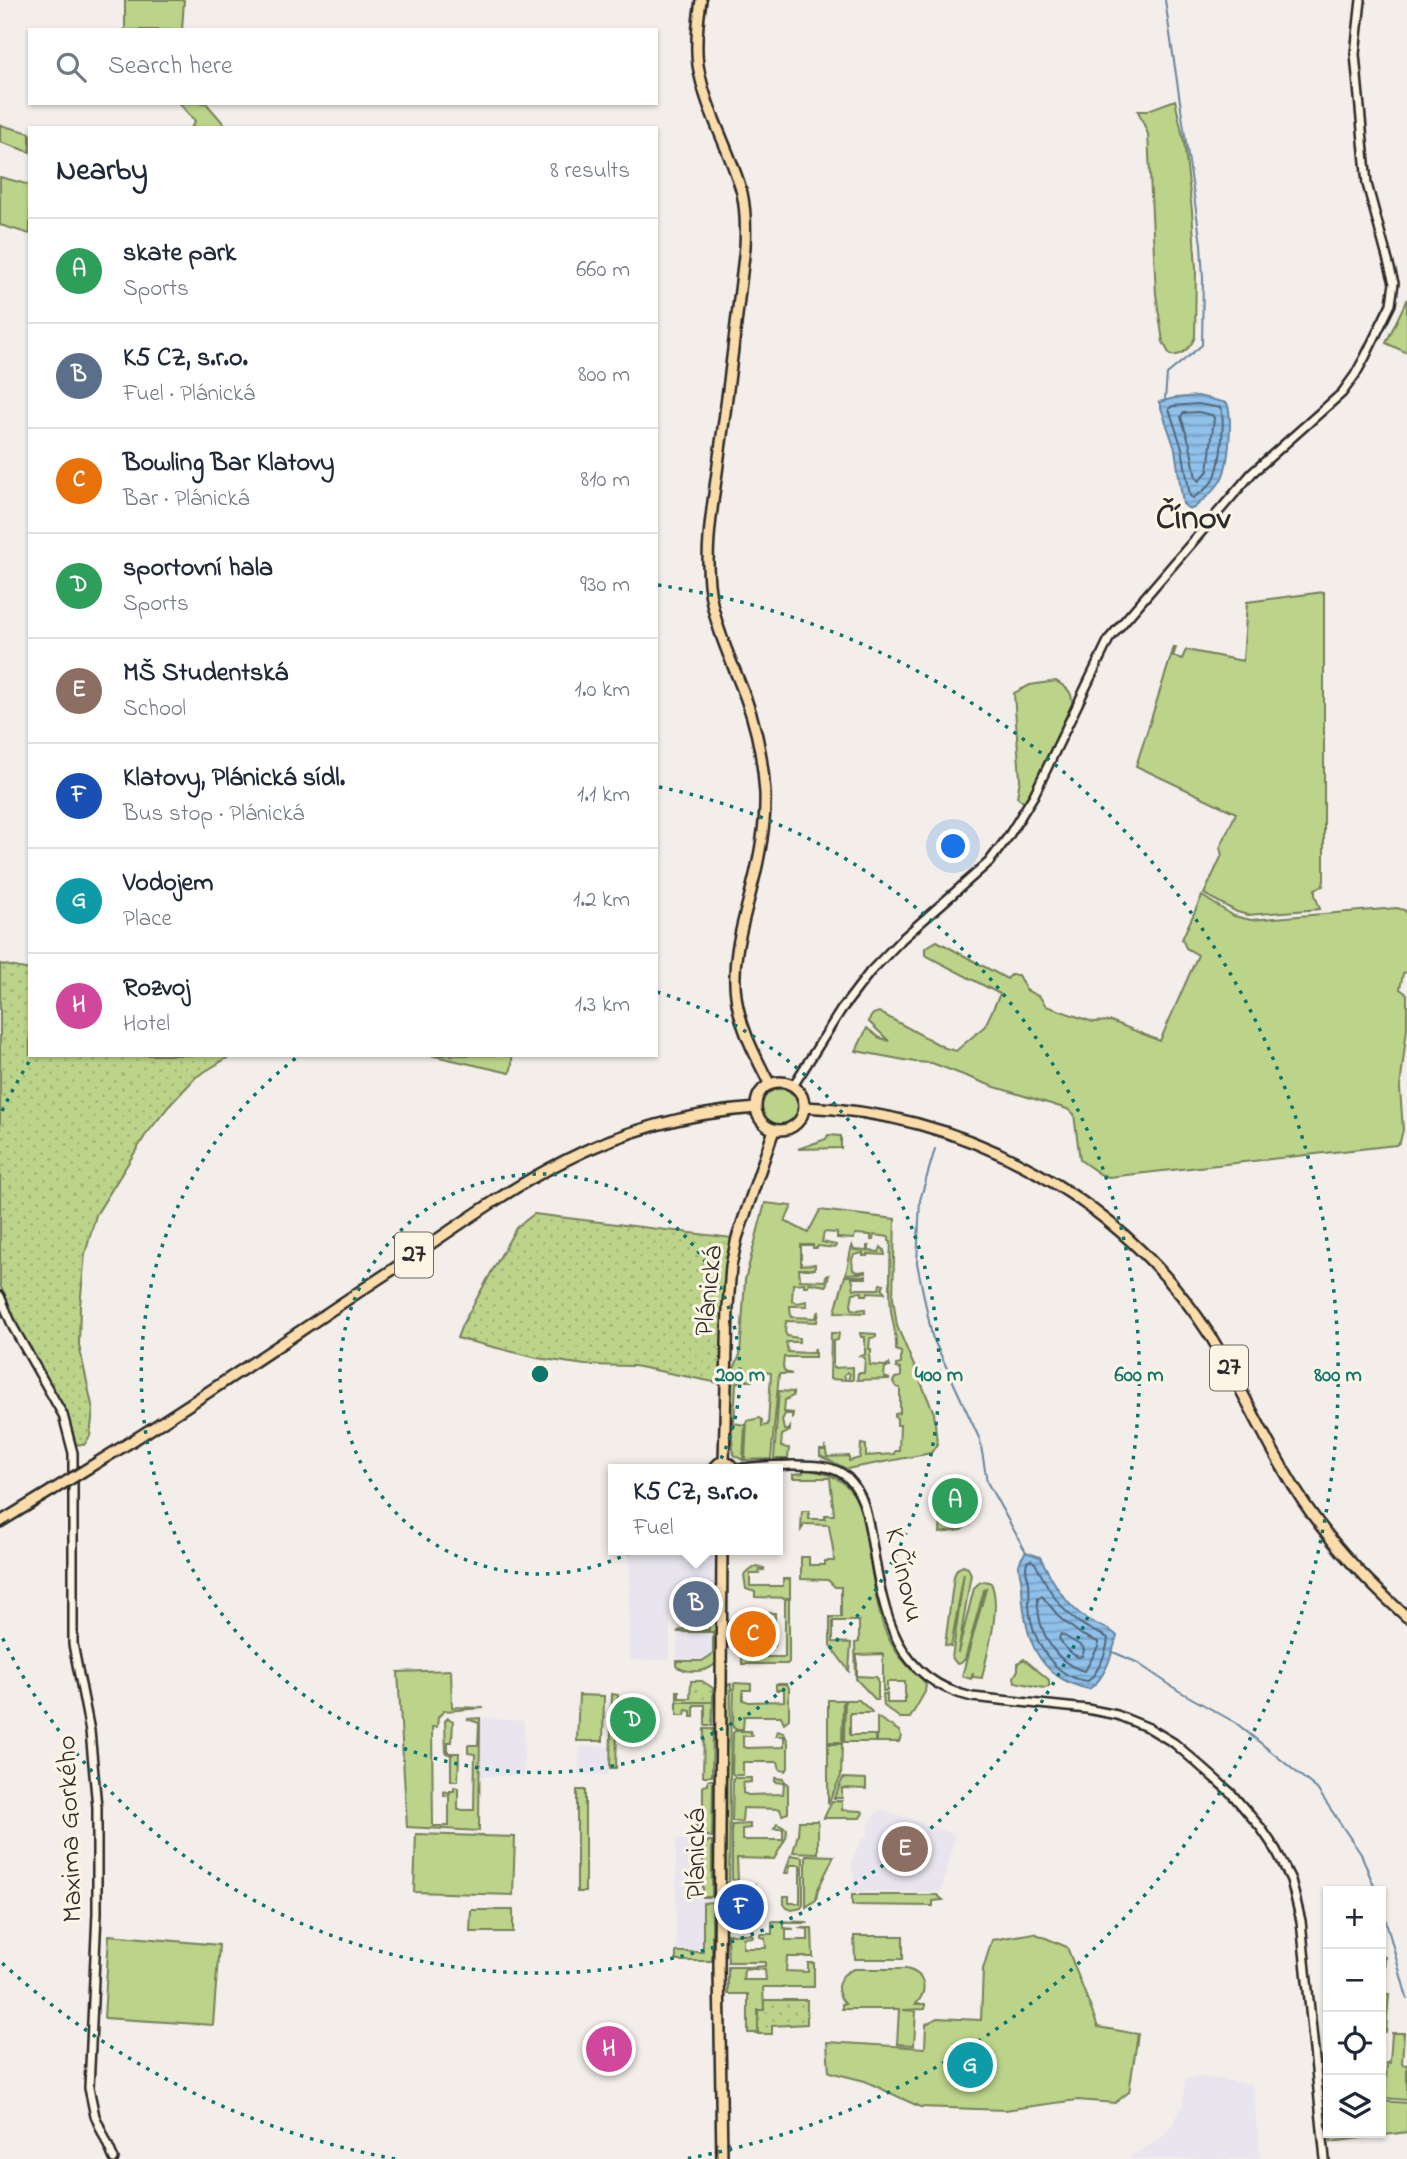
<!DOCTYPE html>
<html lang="en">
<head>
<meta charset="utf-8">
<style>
	body { margin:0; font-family:"Indie Flower",sans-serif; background:#f2f2f3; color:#1f2937 }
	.controls { position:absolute; right:21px; bottom:21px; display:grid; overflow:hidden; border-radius:0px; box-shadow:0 2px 5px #0004 }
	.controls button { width:63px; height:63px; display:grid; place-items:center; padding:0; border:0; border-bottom:2px solid #e0e1e3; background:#fff; color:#1f2937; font:35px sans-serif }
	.you { position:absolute; left:954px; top:847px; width:24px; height:24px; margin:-18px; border:5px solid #fff; border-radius:50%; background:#1a73e8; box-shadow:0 0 0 10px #1a73e833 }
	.badge { display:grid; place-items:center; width:46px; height:46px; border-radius:50%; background:#b45309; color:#fff; font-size:23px; font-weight:700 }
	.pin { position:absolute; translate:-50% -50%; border:4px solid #fff; box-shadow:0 2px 7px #0006 }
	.popup { position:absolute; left:608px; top:1464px; width:175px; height:91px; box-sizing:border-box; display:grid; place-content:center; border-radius:0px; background:#fff; filter:drop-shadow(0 2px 5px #0005); font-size:23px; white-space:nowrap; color:#747a83 }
	.popup b { font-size:26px; color:#1f2937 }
	.popup::after { content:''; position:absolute; left:50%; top:100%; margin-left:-14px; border:14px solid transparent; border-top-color:#fff }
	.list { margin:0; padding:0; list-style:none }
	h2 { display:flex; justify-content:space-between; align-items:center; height:91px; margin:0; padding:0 28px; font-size:30px }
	h2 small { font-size:23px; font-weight:400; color:#747a83 }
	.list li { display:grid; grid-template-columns:46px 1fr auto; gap:21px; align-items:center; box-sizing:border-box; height:105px; padding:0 28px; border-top:2px solid #e0e1e3 }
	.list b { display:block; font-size:26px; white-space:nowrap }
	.list p { margin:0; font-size:23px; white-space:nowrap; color:#747a83 }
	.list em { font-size:23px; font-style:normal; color:#747a83 }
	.icon { flex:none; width:38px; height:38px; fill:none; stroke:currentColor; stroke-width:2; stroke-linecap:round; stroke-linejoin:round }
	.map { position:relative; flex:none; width:1407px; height:2159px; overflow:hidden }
	.search { position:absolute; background:#fff; box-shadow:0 2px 5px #0004; left:28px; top:28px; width:630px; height:77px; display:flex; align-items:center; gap:18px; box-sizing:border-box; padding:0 24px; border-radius:0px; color:#747a83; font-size:26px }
	.panel { position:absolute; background:#fff; box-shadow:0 2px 5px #0004; left:28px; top:126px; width:630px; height:931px; border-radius:0px }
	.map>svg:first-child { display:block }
	.built { fill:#e8e5ee }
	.green { fill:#bcd48a; stroke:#74805a; stroke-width:2 }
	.garden { fill:url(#garden-dots); stroke:#74805a; stroke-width:2 }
	.water { fill:url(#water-rules); stroke:#67859e; stroke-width:2 }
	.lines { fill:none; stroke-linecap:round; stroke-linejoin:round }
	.shore { stroke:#536778; stroke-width:2 }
	.stream { stroke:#67859e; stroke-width:2 }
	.minor-casing { stroke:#2b2b2b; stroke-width:12 }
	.major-casing { stroke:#2b2b2b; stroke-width:14 }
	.minor { stroke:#fcf5e5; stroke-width:7 }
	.major { stroke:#fbdcab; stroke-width:9 }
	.major-bridge-casing { stroke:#2b2b2b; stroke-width:14; stroke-linecap:butt }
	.major-bridge { stroke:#fbdcab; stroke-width:9 }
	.ring { fill:none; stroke:#0f766e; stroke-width:3.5; stroke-dasharray:3.5 7 }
	.labels { text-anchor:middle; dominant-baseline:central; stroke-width:6; stroke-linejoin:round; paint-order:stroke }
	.shield { fill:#fcf5e5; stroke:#6a6863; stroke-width:2 }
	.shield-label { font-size:26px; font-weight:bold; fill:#2b2b2b }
	.street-label { font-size:28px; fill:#2b2b2b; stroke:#fcf5e5 }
	.district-label { font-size:35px; font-weight:bold; fill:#2b2b2b; stroke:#fcf5e5 }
	.centre { fill:#0f766e; stroke:#fcf5e5; stroke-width:3.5 }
	.ring-label { font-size:21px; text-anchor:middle; font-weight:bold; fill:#0f766e; stroke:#fcf5e5; stroke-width:6; stroke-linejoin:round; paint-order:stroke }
</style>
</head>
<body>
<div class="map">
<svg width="1407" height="2159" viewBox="0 0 1407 2159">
	<defs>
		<pattern id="garden-dots" width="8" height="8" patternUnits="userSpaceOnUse" patternTransform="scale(1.75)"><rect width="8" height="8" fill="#bcd48a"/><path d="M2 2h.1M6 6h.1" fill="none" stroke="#a2b677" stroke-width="1.8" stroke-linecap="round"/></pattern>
		<pattern id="water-rules" width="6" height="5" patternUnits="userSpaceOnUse" patternTransform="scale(1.75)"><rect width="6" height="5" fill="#8fc1eb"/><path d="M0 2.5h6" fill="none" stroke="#759dbf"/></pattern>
	</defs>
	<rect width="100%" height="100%" fill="#f3eee9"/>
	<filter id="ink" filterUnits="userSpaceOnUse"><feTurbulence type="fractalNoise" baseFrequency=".0143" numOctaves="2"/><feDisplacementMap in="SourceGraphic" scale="14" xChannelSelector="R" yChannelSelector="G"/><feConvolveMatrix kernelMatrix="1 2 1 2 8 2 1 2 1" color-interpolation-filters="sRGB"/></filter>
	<g filter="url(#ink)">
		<!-- built -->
		<path class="built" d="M630 1550H716L713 1655 703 1661H677L678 1599H670V1660H630L629 1599Z
			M480 1718 524 1721V1776H479Z
			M580 1746H609L608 1775H579Z
			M881 1809 954 1834 955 1837 941 1892H852L854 1876 851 1861 863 1837 868 1836V1827L876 1813Z
			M676 1839H712V1961H676Z
			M1205 2077 1252 2084 1261 2159H1130V2157L1160 2139 1174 2123 1183 2104 1185 2079Z"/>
		<!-- green -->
		<path class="green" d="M125 0H184L182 30H125Z
			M1175 100 1184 142 1192 211 1196 268 1195 337C1191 347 1182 357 1170 355L1163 342 1156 294 1148 134 1138 111H1146Z
			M179 103H206L225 125 223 128H191L195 121Z
			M0 125 30 133V152L0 142Z
			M0 177 30 185V234L0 225Z
			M1407 299V353L1386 343Z
			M1324 592V880L1323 886 1315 889V895L1320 909 1248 915 1237 912 1204 894 1222 855 1220 848 1236 813 1136 766 1174 647 1176 648 1173 656 1182 659 1186 650 1243 661 1247 602Z
			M1056 681C1065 687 1073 691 1072 704L1026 804 1017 797 1020 779 1014 693 1030 685Z
			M1202 896 1234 916 1251 920 1397 908 1404 910 1407 913V972L1403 973 1400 989 1407 994V1028L1400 1088 1403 1130 1400 1142 1396 1145 1109 1177 1100 1174 1080 1160 1074 1114 1067 1109 992 1086 932 1063 915 1062 856 1051 867 1028 878 1037 889 1041 868 1021 873 1014 879 1012 945 1048 956 1051 985 1026 1000 994 925 955V948L937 941 1007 979 1011 975H1018L1026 990 1040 997 1046 1006 1093 1022 1111 1021 1160 1041 1198 955 1186 948 1182 939Z
			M430 1055H512V1065L510 1073Z
			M762 1107a18 18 0 1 1 36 0a18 18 0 1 1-36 0Z
			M828 1135 841 1136V1148L798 1149 826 1139Z
			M765 1203 792 1206 785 1221 808 1233 820 1210 895 1219 893 1298 897 1326 934 1413 937 1444 931 1453 847 1469 820 1456V1450H825V1446L827 1457 849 1456V1461L860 1458 861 1444 866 1445V1456L894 1454 895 1451H899L900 1425H897V1418L895 1417V1414L900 1413V1388L896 1387 893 1382 895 1378 901 1377V1369L896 1368V1365L901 1364V1352L896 1350C897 1337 893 1324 891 1311 889 1288 890 1265 891 1242L889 1241V1237L874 1235 873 1240H871V1235L855 1234 854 1239 837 1238V1233L824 1232 822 1242 836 1245 835 1248 818 1246 817 1248H813V1245H801V1265L815 1264V1269H799L800 1280 825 1281 826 1276 829 1275 826 1286 809 1283 808 1286H804V1283L793 1284 792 1301 798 1303 807 1301V1306H790L791 1317 816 1318 817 1313 819 1312 817 1322 786 1321 785 1332 787 1336 799 1338V1342H786L788 1352 813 1353 815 1348V1357H784L783 1367 785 1372 792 1374H779L771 1459 745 1460 747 1421 759 1418 762 1420V1426L768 1425 771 1373 765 1372 763 1376 752 1375V1381H747V1370L733 1371 740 1355 745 1280Z
			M852 1245 854 1250 867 1251V1246H869V1251L879 1252 881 1247 884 1250 885 1255 868 1254V1256H863V1253L854 1255 852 1259 853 1270 858 1272 866 1271V1273L846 1274Z
			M845 1276H866V1278H852L854 1289H879L880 1284H884L882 1289 884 1290 885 1293 868 1292 867 1295H862V1292L853 1293 851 1304 852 1309 857 1310 865 1309V1313L835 1312Z
			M831 1333H839L838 1340 833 1341V1368L853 1367V1380H848L850 1374 847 1372 844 1375 846 1380 830 1379Z
			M860 1333 876 1334V1337L870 1338 869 1349H871V1353L869 1354 870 1365 885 1366 889 1364 890 1367H885L884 1377 890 1379 857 1380 858 1373H864L865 1358 860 1356 865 1355V1337H861Z
			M732 1378H739L742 1381 736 1383 734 1423 745 1425 743 1460 734 1455 732 1441V1416H728L730 1380Z
			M779 1391 793 1392V1396L785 1400 784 1412 793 1413 792 1419V1414H785L782 1420 784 1430H789L790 1425V1431L782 1435 781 1447 789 1448 788 1459H774Z
			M803 1470C822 1471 840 1476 851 1491 862 1506 864 1525 867 1543 872 1571 875 1601 884 1628 889 1641 897 1655 907 1665 912 1672 921 1677 926 1684L925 1692 910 1718H900L884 1706 883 1694H887V1703H905V1682H887V1691H883V1654L857 1655V1676L876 1677 878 1679V1700H876L856 1679 855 1643 859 1642V1621H833V1642L851 1643 849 1671 830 1645V1617H841V1587H835L828 1580 801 1579V1557H809V1565H825V1561H834C834 1548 830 1536 829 1525L805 1524 801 1530 802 1511H809V1519H825V1515H834L830 1478H793V1474L803 1473Z
			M965 1481 970 1524 961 1530 940 1533 941 1518H938L940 1515 941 1485Z
			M963 1566 968 1568 971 1574 958 1653 974 1588C979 1582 984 1579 991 1583 1002 1606 987 1653 982 1678L973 1677V1672L971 1679 962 1676 986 1589 984 1590 965 1659 961 1663 957 1664 952 1658 964 1573 951 1646 945 1645 954 1576 957 1569Z
			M755 1567 764 1568V1570H760L759 1574H750V1586H783V1579H790V1598L755 1597V1592L746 1589 744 1575Z
			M707 1588 713 1589 718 1597 717 1662C708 1673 687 1674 676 1666L677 1661H702L713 1654V1632H677L683 1629 709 1630V1610H703L704 1592Z
			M785 1599H789V1662L787 1664H742V1657H785Z
			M761 1613H775V1646H761Z
			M1024 1659 1049 1680V1687L1044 1688 1015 1682 1014 1677 1018 1670V1663Z
			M451 1670 452 1707 484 1708 444 1711 438 1717 437 1727H432L433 1826H449V1796L444 1795V1791L450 1793V1791H454V1787L458 1788V1810H474L475 1754 468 1753V1745H478L479 1723 467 1719 480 1718 479 1831 407 1827 398 1672Z
			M735 1683 751 1684V1690H743V1700L749 1702 784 1701V1690H776V1684H787L789 1688V1719L784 1723 781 1716H744L743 1729H735L733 1727 734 1684Z
			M731 1684 729 1904H724L723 1890 724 1700 726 1685Z
			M612 1694 618 1695 616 1768H610Z
			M579 1695 604 1696 603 1741H577Z
			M828 1700H843L842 1742H828Z
			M845 1700H859L872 1712V1713H850V1735H875V1742H844Z
			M677 1702H713L712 1725H705V1705H694V1717H691V1711L686 1710 685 1715H677Z
			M877 1717 899 1731 901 1736 899 1742H877Z
			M448 1718 453 1721 452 1742H448V1753H459L458 1781H451V1756L452 1755 446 1753 445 1721Z
			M704 1729H713L712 1776H703Z
			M735 1731H750L752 1736H743V1747L748 1748 784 1747V1736H776L777 1731 784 1733 788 1742V1768L785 1771 780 1770 778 1762H743V1775H734L732 1773 733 1733Z
			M828 1744H842L841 1776 828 1804Z
			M733 1778H751V1782L743 1783V1793L748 1795 783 1794 784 1783 775 1782V1778L783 1779 788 1785V1813L782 1815 780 1809 743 1808 742 1822 732 1821Z
			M843 1778 866 1779V1789L842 1788V1798H834Z
			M708 1780H713L712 1837 707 1836 695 1826H703V1786L708 1785Z
			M577 1790H585V1892H577Z
			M832 1801H842V1810L862 1811 863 1813 860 1818H824Z
			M799 1821H818V1853L793 1852 798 1834Z
			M750 1824V1828L742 1829V1840H783V1829H774L777 1824 787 1829 786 1838 774 1859 737 1858 738 1880 735 1881 732 1879V1825Z
			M416 1834 515 1837 513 1895 414 1892Z
			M709 1841H712V1897H703V1852L696 1851Z
			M791 1855 803 1857V1905L801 1908 792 1910 787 1908 784 1904V1896H789V1903H800V1865H790L789 1873H785Z
			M806 1855 834 1856 818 1889 816 1900 806 1907Z
			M733 1884H755V1904L732 1903Z
			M852 1895H937L943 1900 933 1901V1906L852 1905Z
			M712 1902V1961H676V1952H703V1903Z
			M471 1910H513V1932H470Z
			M772 1921 806 1922 807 1923H784V1928L794 1929H786V1940H808V1929L798 1928H812L813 1957H787L786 1971 808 1972V1963H814V1987H763L764 2010 758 2011V2033H748V1994H728V1967H752L753 1969 744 1970 743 1980H766L765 1970 755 1969V1967L765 1966V1962H728L727 1934H752L753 1937 743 1938V1948H766L765 1938 760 1937V1934H772Z
			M1034 1933 1067 1947 1098 2027 1138 2034 1129 2092 1115 2103 1077 2100 1005 2110 920 2107 865 2081 829 2072 827 2042 925 2048 926 2024 937 2018 981 2020 983 1969 992 1940Z
			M109 1935 219 1945 213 2025 104 2018Z
			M854 1936H903V1959H855Z
			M1381 1957H1385L1383 1994H1389L1386 2032 1381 2031Z
			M854 1969H906C925 1973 929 1990 916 2004H925V2009L902 2010 916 2011 914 2045 897 2044 899 2009H842V2004H845C833 1990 837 1975 854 1969Z
			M1392 2033H1404L1402 2064 1407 2065V2100L1385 2098 1387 2063H1390Z
			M1381 2101 1407 2103V2132L1331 2142 1330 2133H1381Z"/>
		<!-- garden -->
		<path class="garden" d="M0 964 30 970V1055H232L196 1077 169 1106 145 1136 96 1215 85 1254 80 1306 79 1345 93 1410 90 1436 84 1445 76 1444 64 1408 23 1341 0 1285Z
			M534 1214 733 1238 725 1274 724 1384 634 1366 585 1365 537 1358 457 1338 462 1325 516 1228Z
			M691 1681H702L713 1688V1702H677V1691H679V1698H690Z
			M764 2000H807V2024L772 2026V2034H758V2010H764Z"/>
		<!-- water -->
		<path class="water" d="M1198 396 1227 403C1233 417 1229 466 1221 480 1215 491 1203 500 1194 508L1189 509 1183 504 1175 449 1159 402 1175 398Z
			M1026 1552 1040 1557C1053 1581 1064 1604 1087 1619 1097 1626 1109 1627 1117 1636 1112 1654 1105 1679 1089 1689 1036 1678 1024 1635 1022 1588 1022 1571 1013 1568 1026 1552Z"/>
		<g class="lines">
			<!-- shore -->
			<path class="shore" d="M1198 404 1221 408C1225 421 1221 460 1216 474 1213 484 1201 493 1193 498L1190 496 1182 448 1169 409 1172 406Z
				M1198 412 1212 415 1214 418 1208 471 1199 481 1196 478 1190 445 1181 417 1183 413Z
				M1031 1560 1035 1563C1048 1588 1061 1614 1088 1628 1094 1632 1102 1634 1108 1638 1107 1652 1099 1671 1088 1681 1052 1678 1031 1638 1029 1605 1029 1598 1030 1590 1029 1583 1028 1575 1024 1571 1027 1562Z
				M1042 1596 1061 1619 1082 1635 1098 1642V1647L1085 1671C1054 1664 1036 1628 1038 1598Z
				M1061 1634 1083 1647 1084 1651 1082 1656 1078 1657C1070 1653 1063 1646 1059 1638Z"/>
			<!-- stream -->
			<path class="stream" d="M1165 400 1167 374 1202 345 1203 278 1201 244 1165 0
				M935 1149 920 1200 917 1263 932 1336 980 1440 987 1482 1026 1552
				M1113 1652 1136 1662 1179 1691 1236 1723 1317 1789 1361 1854 1376 1891
				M1381 1903 1407 1998"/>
			<!-- minor casing -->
			<g class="minor-casing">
				<path id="minor" d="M793 1086 841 1010 870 972 902 939 989 862 1008 837 1034 795 1109 639 1252 473 1342 393 1355 375 1365 357 1391 304 1394 283 1367 184 1355 54 1361 0
					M0 1296 13 1327 63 1415 73 1453V1644L90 1731 97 1807V1913L89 2088 95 2116 114 2159
					M738 1469C755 1465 773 1466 791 1465 810 1465 833 1464 848 1478 864 1494 867 1515 871 1537 883 1606 890 1678 972 1697L1087 1709 1117 1715 1149 1728 1174 1743 1196 1762 1231 1793 1261 1828 1276 1850 1291 1880 1301 1921 1325 2159"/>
			</g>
			<!-- major casing -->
			<g class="major-casing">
				<path id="major" d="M701 0C698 20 695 44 698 65 705 110 730 149 742 193 746 211 746 228 745 247 737 317 729 387 719 457 714 499 705 542 709 584 713 625 732 661 746 699 757 729 763 761 765 793 766 824 760 856 752 887 743 923 731 959 736 996 740 1028 756 1057 770 1085
					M756 1106a24 24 0 1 1 48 0a24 24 0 1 1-48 0Z
					M804 1107C968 1113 1122 1198 1211 1337 1238 1381 1259 1428 1285 1472 1316 1527 1359 1575 1407 1617
					M98 1462C196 1403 290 1337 386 1274 444 1236 502 1192 564 1161 624 1130 689 1113 756 1108
					M724 1462 728 1307 731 1266 737 1238 774 1130
					M724 1462 730 1464 734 1469
					M713 1469 719 1463 724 1462
					M0 1522 51 1491
					M722 2159 719 1968 722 1550"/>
			</g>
			<!-- minor -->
			<use href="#minor" class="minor"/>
			<!-- major -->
			<use href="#major" class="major"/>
			<!-- major-bridge casing -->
			<g class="major-bridge-casing">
				<path id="major-bridge" d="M51 1491 98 1462"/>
			</g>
			<!-- major-bridge -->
			<use href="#major-bridge" class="major-bridge"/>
		</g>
	</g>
	<!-- distance rings -->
	<g class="ring">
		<circle cx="540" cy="1374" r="200"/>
		<path d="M657 992A399 399 0 1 1 300 1055"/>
		<path d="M2 1111A599 599 0 0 1 32 1057M659 787A599 599 0 1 1 2 1637"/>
		<path d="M395 2159A798 798 0 0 1 1 1962M658 585A798 798 0 0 1 685 2159"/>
	</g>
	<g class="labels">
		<!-- shield labels -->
		<g class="shield">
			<rect x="395" y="1232.5" width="38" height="45" rx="5"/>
			<rect x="1210" y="1345.5" width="38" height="45" rx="5"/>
		</g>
		<g class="shield-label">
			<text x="414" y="1255">27</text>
			<text x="1229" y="1368">27</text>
		</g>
		<!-- street labels -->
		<g class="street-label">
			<text transform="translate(710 1291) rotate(-84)">Plánická</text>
			<text transform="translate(903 1575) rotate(77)">K Čínovu</text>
			<text transform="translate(71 1829) rotate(-92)">Maxima Gorkého</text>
			<text transform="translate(697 1854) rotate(-90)">Plánická</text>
		</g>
		<!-- district labels -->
		<g class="district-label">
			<text x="1193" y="519">Čínov</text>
		</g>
	</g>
	<circle cx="540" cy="1374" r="10" class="centre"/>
	<g class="ring-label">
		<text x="740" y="1381">200 m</text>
		<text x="939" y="1381">400 m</text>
		<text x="1139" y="1381">600 m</text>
		<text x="1338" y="1381">800 m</text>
	</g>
</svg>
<div class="controls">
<button>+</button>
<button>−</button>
<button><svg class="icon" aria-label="locate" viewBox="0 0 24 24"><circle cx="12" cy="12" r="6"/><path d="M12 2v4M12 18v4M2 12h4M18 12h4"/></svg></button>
<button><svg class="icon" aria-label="layers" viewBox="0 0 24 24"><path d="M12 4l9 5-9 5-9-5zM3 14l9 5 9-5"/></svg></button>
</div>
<div class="you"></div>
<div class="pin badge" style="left:955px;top:1501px;background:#2e9e5b">A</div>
<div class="pin badge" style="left:696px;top:1604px;background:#5c6f8a">B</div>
<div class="popup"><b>K5 CZ, s.r.o.</b>Fuel</div>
<div class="pin badge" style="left:753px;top:1634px;background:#e8710a">C</div>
<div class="pin badge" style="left:633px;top:1720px;background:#2e9e5b">D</div>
<div class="pin badge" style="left:905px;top:1849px;background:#8d6e63">E</div>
<div class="pin badge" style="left:741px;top:1907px;background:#1a4fb4">F</div>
<div class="pin badge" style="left:970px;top:2065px;background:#0f9aa8">G</div>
<div class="pin badge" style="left:609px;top:2049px;background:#d1479c">H</div>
<div class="search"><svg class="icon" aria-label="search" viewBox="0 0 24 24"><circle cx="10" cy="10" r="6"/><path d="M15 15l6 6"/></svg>Search here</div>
<section class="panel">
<h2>Nearby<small>8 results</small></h2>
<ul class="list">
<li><span class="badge" style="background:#2e9e5b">A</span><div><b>skate park</b><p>Sports</p></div><em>660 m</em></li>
<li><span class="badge" style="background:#5c6f8a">B</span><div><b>K5 CZ, s.r.o.</b><p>Fuel · Plánická</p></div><em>800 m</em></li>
<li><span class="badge" style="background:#e8710a">C</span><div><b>Bowling Bar Klatovy</b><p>Bar · Plánická</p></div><em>810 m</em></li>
<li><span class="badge" style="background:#2e9e5b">D</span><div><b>sportovní hala</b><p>Sports</p></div><em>930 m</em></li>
<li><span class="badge" style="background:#8d6e63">E</span><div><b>MŠ Studentská</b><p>School</p></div><em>1.0 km</em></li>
<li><span class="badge" style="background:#1a4fb4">F</span><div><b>Klatovy, Plánická sídl.</b><p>Bus stop · Plánická</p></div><em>1.1 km</em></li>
<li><span class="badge" style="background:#0f9aa8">G</span><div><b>Vodojem</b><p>Place</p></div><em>1.2 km</em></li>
<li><span class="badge" style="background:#d1479c">H</span><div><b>Rozvoj</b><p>Hotel</p></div><em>1.3 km</em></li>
</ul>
</section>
</div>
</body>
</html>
